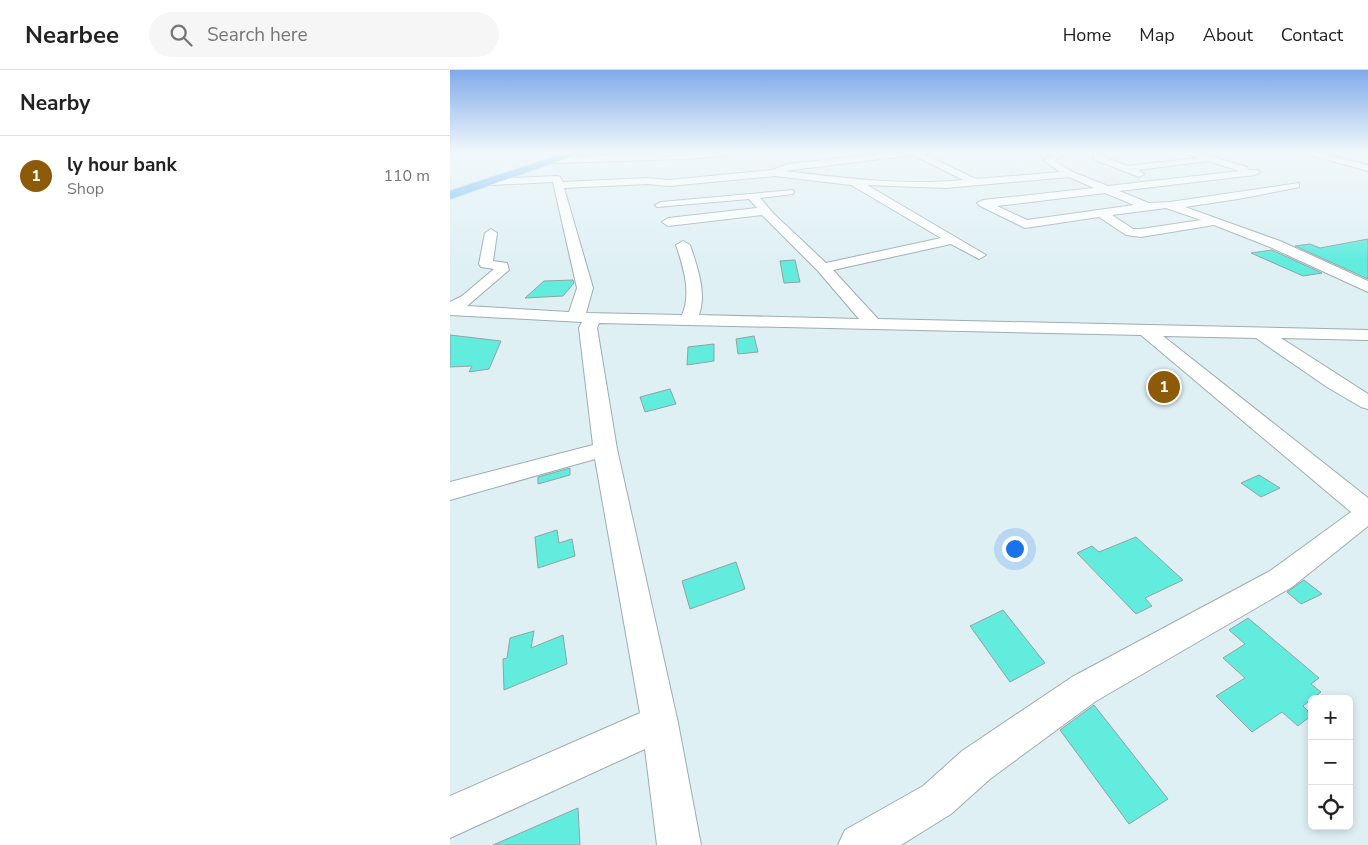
<!DOCTYPE html>
<html lang="en">
<head>
<meta charset="utf-8">
<style>
	body { margin:0; font-family:"Nunito Sans",sans-serif; background:#f6f6f6; color:#222 }
	.controls { position:absolute; right:15px; bottom:15px; display:grid; overflow:hidden; border-radius:8px; box-shadow:0 2px 8px #0003 }
	.controls button { width:45px; height:45px; display:grid; place-items:center; padding:0; border:0; border-bottom:1px solid #e0e0e0; background:#fff; color:#222; font:25px sans-serif }
	.you { position:absolute; left:564px; top:478px; width:18px; height:18px; margin:-12px; border:4px solid #fff; border-radius:50%; background:#1a73e8; box-shadow:0 0 0 8px #1a73e833 }
	.badge { display:grid; place-items:center; width:32px; height:32px; border-radius:50%; background:#8d5a07; color:#fff; font-size:16px; font-weight:700 }
	.pin { position:absolute; translate:-50% -50%; border:2px solid #fff; box-shadow:0 1px 5px #0006 }
	.list { margin:0; padding:0; list-style:none }
	h2 { display:flex; justify-content:space-between; align-items:center; height:65px; margin:0; padding:0 20px; font-size:21px }
	h2 small { font-size:16px; font-weight:400; color:#767676 }
	.list li { display:grid; grid-template-columns:32px 1fr auto; gap:15px; align-items:center; box-sizing:border-box; height:80px; padding:0 20px; border-top:1px solid #e0e0e0 }
	.list b { display:block; font-size:19px; white-space:nowrap }
	.list p { margin:0; font-size:16px; white-space:nowrap; color:#767676 }
	.list em { font-size:16px; font-style:normal; color:#767676 }
	.icon { flex:none; width:28px; height:28px; fill:none; stroke:currentColor; stroke-width:2; stroke-linecap:round; stroke-linejoin:round }
	.map { position:relative; flex:none; width:918px; height:775px; overflow:hidden }
	header { display:flex; align-items:center; gap:30px; box-sizing:border-box; height:70px; padding:0 25px; background:#fff; border-bottom:1px solid #e0e0e0 }
	header strong { font-size:24px }
	nav { display:flex; gap:28px; margin-inline-start:auto; font-size:18px }
	.search { width:350px; height:45px; background:#f6f6f6; display:flex; align-items:center; gap:12px; box-sizing:border-box; padding:0 18px; border-radius:28px; color:#767676; font-size:19px }
	main { display:flex }
	aside { flex:1; background:#fff }
	.map>svg:first-child { display:block }
	.building { fill:#61ecde; stroke:#92a3a0 }
	.lines { fill:none; stroke-linecap:round; stroke-linejoin:round }
	.minor-casing { stroke:#9dadb1; stroke-width:2 }
	.highway-casing { stroke:#cccece; stroke-width:2 }
	.minor { fill:#fff; fill-rule:evenodd }
	.highway { fill:#5eb8fb; fill-rule:evenodd }
</style>
</head>
<body>
<header>
<strong>Nearbee</strong>
<div class="search"><svg class="icon" aria-label="search" viewBox="0 0 24 24"><circle cx="10" cy="10" r="6"/><path d="M15 15l6 6"/></svg>Search here</div>
<nav><a>Home</a><a>Map</a><a>About</a><a>Contact</a></nav>
</header>
<main>
<aside>
<h2>Nearby<small></small></h2>
<ul class="list">
<li><span class="badge">1</span><div><b>ly hour bank</b><p>Shop</p></div><em>110 m</em></li>
</ul>
</aside>
<div class="map">
<svg width="918" height="775" viewBox="0 0 918 775">
	<rect width="100%" height="100%" fill="#dff0f5"/>
	<!-- building -->
	<path class="building" d="M918 169V209L845 176 860 174 870 178Z
		M822 180 872 203 853 206 801 183Z
		M345 190 350 212 334 213 330 191Z
		M123 210 124 213 113 226 75 228 94 211Z
		M0 265 51 271 39 299 19 302 22 296 0 297Z
		M304 266 308 282 288 284 286 269Z
		M264 274V291L237 295 238 277Z
		M220 319 226 334 195 342 190 327Z
		M120 398V405L88 414V407Z
		M809 405 830 418 811 427 791 413Z
		M107 460 109 473 122 469 125 486 88 498 85 467Z
		M686 467 733 510 695 528 702 536 686 544 627 483 642 476 649 482Z
		M286 492 295 519 240 539 232 511Z
		M854 510 872 524 851 534 837 522Z
		M553 540 595 593 560 612 520 556Z
		M798 548 869 608 861 614 871 622 853 636 862 645 848 656 832 642 802 662 766 626 795 608 773 588 795 574 779 560Z
		M84 561 81 578 113 565 117 594 54 620 53 589 57 588 60 568Z
		M644 635 718 729 679 754 610 660Z
		M128 738 130 775H43Z"/>
	<g class="lines">
		<!-- minor casing -->
		<g class="minor-casing">
			<path id="minor" d="M251 82H288L284 85 236 89 103 93 99 90 103 87Z
				M447 82H475L474 84 526 109 610 102 593 90 604 85 603 82H611L613 86 604 91 623 102 658 116 790 101 758 91 688 100 694 104 689 107 643 89V85H649L677 96 748 88 732 82H746L797 97 798 100H808L810 102 805 105 669 121 699 133 720 132 849 113V117L845 118 788 129 735 137 830 171 918 211V222L820 177 764 155 691 167 676 165 649 147 575 158 530 136 527 133 533 130 644 118 619 107 495 118 417 115 536 185 529 189 501 174 383 200 428 249 918 260V270L831 268 918 324V339L911 337 877 317 806 268 713 266 918 428V456L842 517 646 631 540 709 501 744 451 775H388L395 760 473 716 512 681 622 607 820 501 901 442 691 265 149 253 147 258 167 379 228 653 251 775H207L195 679 0 768V726L190 643 145 389 0 430V412L143 375 129 258 132 252 0 245V232L12 226 44 199 31 197 29 194 35 163 41 159 47 163 43 191 57 193 59 200 17 236 119 242 127 218 103 112 40 115 35 112 40 109 107 106 110 107 113 112 197 108 219 110 322 100 338 94ZM463 85 513 110C454 116 393 108 334 101ZM325 106 401 115 491 168 376 193 324 144 310 128 343 124 344 122 343 120 211 132 205 135 207 137 299 129 307 138 218 148 212 152 218 156 312 145 368 201 409 249 249 245C257 223 247 196 240 175L233 171 226 175C233 196 242 223 232 245L136 243 143 218 114 118 197 114 219 116ZM655 123 684 135 577 150 547 136ZM716 138 751 150 691 159H683L662 145Z
				M850 82H865L918 95V101Z"/>
		</g>
		<!-- highway casing -->
		<g class="highway-casing">
			<path id="highway" d="M119 82H134L0 129V121Z"/>
		</g>
		<!-- minor -->
		<use href="#minor" class="minor"/>
		<!-- highway -->
		<use href="#highway" class="highway"/>
	</g>
	<!-- sky -->
	<linearGradient id="sky" x2="0" y2="1"><stop stop-color="#81aaea"/><stop offset="0.43" stop-color="#f1f8fa"/><stop offset="1" stop-color="#f1f8fa" stop-opacity="0"/></linearGradient>
	<rect width="918" height="191" fill="url(#sky)"/>
</svg>
<div class="controls">
<button>+</button>
<button>−</button>
<button><svg class="icon" aria-label="locate" viewBox="0 0 24 24"><circle cx="12" cy="12" r="6"/><path d="M12 2v4M12 18v4M2 12h4M18 12h4"/></svg></button>
</div>
<div class="you"></div>
<div class="pin badge" style="left:714px;top:317px">1</div>
</div>
</main>
</body>
</html>
